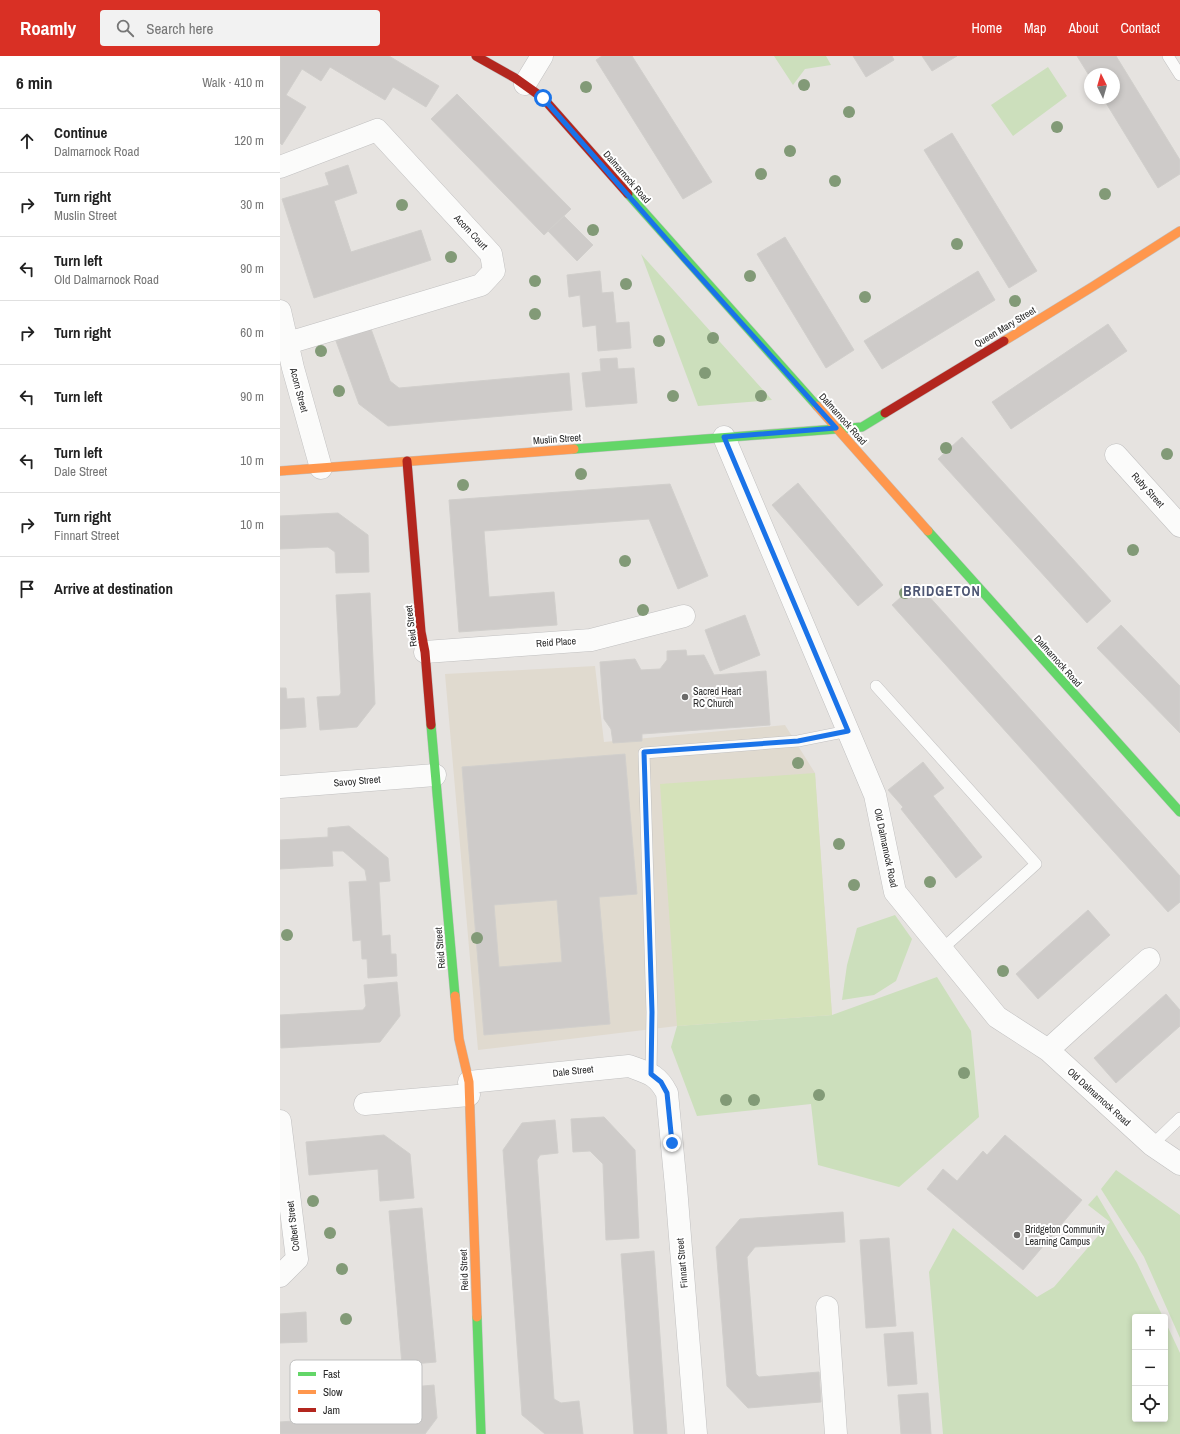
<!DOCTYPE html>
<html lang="en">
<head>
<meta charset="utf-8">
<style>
	body { margin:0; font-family:"Archivo Narrow",sans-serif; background:#f2f2f2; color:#222 }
	.controls { position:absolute; right:12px; bottom:12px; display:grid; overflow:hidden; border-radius:4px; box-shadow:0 2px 6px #0003 }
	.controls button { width:36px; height:36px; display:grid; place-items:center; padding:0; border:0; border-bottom:1px solid #e0e0e0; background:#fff; color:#222; font:20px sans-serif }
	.compass { position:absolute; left:804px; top:12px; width:36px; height:36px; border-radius:50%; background:#fff; box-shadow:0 2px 6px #0003; rotate:355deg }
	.stop { position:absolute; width:12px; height:12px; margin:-9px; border:3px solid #1a73e8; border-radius:50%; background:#fff }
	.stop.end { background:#1a73e8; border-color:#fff; box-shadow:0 1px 4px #0008 }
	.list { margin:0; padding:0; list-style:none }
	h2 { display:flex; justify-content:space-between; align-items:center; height:52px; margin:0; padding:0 16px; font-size:17px }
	h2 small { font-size:13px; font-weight:400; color:#767676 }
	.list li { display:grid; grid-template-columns:26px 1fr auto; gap:12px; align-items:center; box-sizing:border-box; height:64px; padding:0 16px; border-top:1px solid #e0e0e0 }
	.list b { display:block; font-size:15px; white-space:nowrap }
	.list p { margin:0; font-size:13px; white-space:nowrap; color:#767676 }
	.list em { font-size:13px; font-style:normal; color:#767676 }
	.icon { flex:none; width:22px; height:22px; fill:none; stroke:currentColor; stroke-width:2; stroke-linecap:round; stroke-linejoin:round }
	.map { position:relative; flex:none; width:900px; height:1378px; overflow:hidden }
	header { display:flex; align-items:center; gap:24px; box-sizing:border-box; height:56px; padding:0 20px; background:#d93025; color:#fff }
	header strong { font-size:19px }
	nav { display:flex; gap:22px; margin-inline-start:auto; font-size:14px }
	.search { width:280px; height:36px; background:#f2f2f2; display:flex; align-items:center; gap:10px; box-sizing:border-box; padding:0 14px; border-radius:4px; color:#767676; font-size:15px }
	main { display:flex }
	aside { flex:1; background:#fff }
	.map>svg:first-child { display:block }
	.education { fill:#e0dacf }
	.green { fill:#ccdfbc }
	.pitch { fill:#d5e2ba }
	.building { fill:#cecbc9; stroke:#d1cfcc; fill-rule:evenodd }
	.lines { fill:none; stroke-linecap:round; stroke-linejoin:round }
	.lane-casing { stroke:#c1c0c0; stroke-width:12 }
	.street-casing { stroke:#c1c0c0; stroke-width:23 }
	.fast-casing { stroke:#c1c0c0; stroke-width:10 }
	.slow-casing { stroke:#c1c0c0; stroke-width:10 }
	.jam-casing { stroke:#c1c0c0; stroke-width:10 }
	.lane { stroke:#fbfbfa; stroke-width:11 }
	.street { stroke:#fbfbfa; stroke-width:22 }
	.fast { stroke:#63d668; stroke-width:9 }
	.slow { stroke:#ff974d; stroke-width:9 }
	.jam { stroke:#b3261e; stroke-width:9 }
	.tree { fill:#829a77 }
	.route { stroke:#1a73e8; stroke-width:5 }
	.poi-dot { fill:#6b6a69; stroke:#fff; stroke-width:1.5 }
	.labels { text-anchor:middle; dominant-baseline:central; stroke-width:4; stroke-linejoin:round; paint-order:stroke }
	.street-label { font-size:10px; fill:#292929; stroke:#fff }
	.poi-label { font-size:10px; fill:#292929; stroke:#fff; text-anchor:start }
	.district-label { font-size:14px; font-weight:bold; letter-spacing:1px; fill:#4e5774; stroke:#fff }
	.key { fill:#fff; stroke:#bfbfbf; stroke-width:1 }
	.key-label { font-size:11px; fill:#292929 }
</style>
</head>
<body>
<header>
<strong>Roamly</strong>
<div class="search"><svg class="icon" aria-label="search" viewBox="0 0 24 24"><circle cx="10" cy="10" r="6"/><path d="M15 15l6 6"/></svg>Search here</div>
<nav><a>Home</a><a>Map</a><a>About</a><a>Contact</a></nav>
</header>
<main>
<aside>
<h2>6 min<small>Walk · 410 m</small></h2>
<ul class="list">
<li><svg class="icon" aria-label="ahead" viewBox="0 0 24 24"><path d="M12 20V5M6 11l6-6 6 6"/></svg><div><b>Continue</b><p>Dalmarnock Road</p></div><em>120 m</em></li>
<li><svg class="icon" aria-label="right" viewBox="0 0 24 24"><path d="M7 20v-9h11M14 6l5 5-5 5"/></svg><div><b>Turn right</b><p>Muslin Street</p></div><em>30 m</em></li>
<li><svg class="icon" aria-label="left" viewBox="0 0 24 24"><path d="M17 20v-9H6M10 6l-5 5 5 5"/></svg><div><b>Turn left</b><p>Old Dalmarnock Road</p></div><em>90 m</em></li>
<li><svg class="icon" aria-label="right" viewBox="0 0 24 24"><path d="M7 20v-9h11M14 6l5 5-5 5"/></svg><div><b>Turn right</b></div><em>60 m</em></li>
<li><svg class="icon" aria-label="left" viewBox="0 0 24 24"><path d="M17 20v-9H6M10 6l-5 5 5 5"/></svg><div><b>Turn left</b></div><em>90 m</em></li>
<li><svg class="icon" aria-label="left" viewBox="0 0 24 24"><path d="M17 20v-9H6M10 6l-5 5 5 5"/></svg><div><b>Turn left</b><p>Dale Street</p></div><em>10 m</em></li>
<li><svg class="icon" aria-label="right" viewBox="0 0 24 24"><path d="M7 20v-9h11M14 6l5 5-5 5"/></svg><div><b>Turn right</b><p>Finnart Street</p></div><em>10 m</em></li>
<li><svg class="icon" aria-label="arrive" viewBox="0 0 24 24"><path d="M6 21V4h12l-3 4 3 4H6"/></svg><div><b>Arrive at destination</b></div></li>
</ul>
</aside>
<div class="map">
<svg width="900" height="1378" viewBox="0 0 900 1378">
	<rect width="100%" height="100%" fill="#e6e3e0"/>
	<!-- education -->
	<path class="education" d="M315 610 324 686 505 669 535 717 552 959 397 970 198 994 165 618Z"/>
	<!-- green -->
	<path class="green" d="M494 0H546L551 9 525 13 513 29Z
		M768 11 787 40 733 80 711 49Z
		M361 198 492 344 418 350Z
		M615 859 632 883 616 925 594 939 562 944 567 909 577 872Z
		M657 921 691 975 699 1061 619 1131 538 1109 531 1048 417 1060 391 991 397 970 552 959Z
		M836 1114 900 1159V1282L864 1201 821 1133Z
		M817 1139 857 1207 883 1261H855V1363H885V1265L900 1297V1378H663L649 1216 673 1172 757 1241 774 1231 830 1166 808 1149Z"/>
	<!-- pitch -->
	<path class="pitch" d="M535 717 552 959 397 970 380 728Z"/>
	<!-- building -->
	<path class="building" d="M0 0H109L159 30 146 51 113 31 105 44 50 11 41 25 22 13 6 39 26 51 2 89 0 87Z
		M322 0H352L432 126 403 143 316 4Z
		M573 0H612L614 4 586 21Z
		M642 0H677L652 15Z
		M797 0H836L900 104V118L878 132 823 42H834V18H810V21Z
		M177 38 291 153 264 179 151 63Z
		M672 77 757 215 729 232 644 94Z
		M68 109 77 137 54 145 71 196 141 174 151 204 34 242 2 143 49 129 45 117Z
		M284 160 313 189 297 205 268 175Z
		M505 181 574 294 546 312 477 198Z
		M320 215 322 237 333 236 336 267 349 266 351 292 318 295 316 269 303 271 300 239 289 241 287 219Z
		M698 215 715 244 602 313 584 285Z
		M828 268 847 295 731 373 712 346Z
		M91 273 110 325 119 332 289 317 292 354 108 370 79 348 56 285Z
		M337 302 338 313 354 312 357 347 306 351 302 317 321 315 320 303Z
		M682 381 831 545 807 567 658 403Z
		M518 427 603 529 578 550 492 449Z
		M390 428 428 520 398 533 369 463 204 475 209 541 274 536 277 569 179 576 169 444Z
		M58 457 88 479 89 516 56 517 55 496 48 491 0 493V460Z
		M637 527 900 820V846L888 856 612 549Z
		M90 537 95 648 77 671 40 674 37 641 59 640 61 637 56 539Z
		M465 559 480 599 440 615 425 574Z
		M841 569 900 630V677L817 592Z
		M406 594 407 600 424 599 434 619 486 615 490 669 362 678V685L333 687 331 673 324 663 320 606 355 603 361 614 380 613 387 604V595Z
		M0 632H6L7 643 24 642 26 671 0 673Z
		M345 698 357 838 319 841 330 968 204 979 182 711ZM277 844 282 906 219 911 214 849Z
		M643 706 664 732 653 740 702 801 676 822 621 753 623 751 608 734Z
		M69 770 108 802 110 825 99 826 102 880 110 879 111 898H116L117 920 88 922 87 903H82L81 884 73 885 69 826 87 825 85 814 63 795H52L53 810 0 813V784L48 781V772Z
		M808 854 830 879 758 943 736 918Z
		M117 926 120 960 100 986 1 992 0 959 83 954 86 950 84 929Z
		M886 938 900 954V970L836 1027 814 1002Z
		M324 1061 355 1094 359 1182 326 1184 323 1108 310 1095 293 1096 291 1063Z
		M275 1064 278 1097 260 1099 257 1104 274 1343 281 1347 299 1345 303 1378H265L242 1359 223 1094 242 1067Z
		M104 1079 130 1098 134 1142 100 1145 98 1113 29 1119 26 1086Z
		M725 1079 802 1144 743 1214 647 1133 663 1113 677 1125 703 1095 707 1099Z
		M142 1152 156 1306 122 1309 109 1155Z
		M563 1156 565 1186 475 1191 467 1201 476 1318 479 1321 539 1316 541 1346 468 1352 447 1330 436 1191 460 1163Z
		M609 1182 616 1270 586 1272 580 1184Z
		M374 1195 387 1378H354L341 1198Z
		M26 1256 27 1286 0 1287V1258Z
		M633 1276 637 1328 608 1330 604 1278Z
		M154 1329 157 1362 145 1378H0V1366L119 1357 123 1352 121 1332Z
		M648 1337 651 1378H621L618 1339Z"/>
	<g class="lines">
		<!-- lane casing -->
		<g class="lane-casing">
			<path id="lane" d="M888 0 900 19
				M596 630 756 808 661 894
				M371 1018 372 956 364 697 518 685 568 675
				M872 1089 900 1062"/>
		</g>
		<!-- street casing -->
		<g class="street-casing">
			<path id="street" d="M245 28 262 0
				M0 111 97 74 211 198 214 215 201 229 8 287
				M0 255 13 312 41 412
				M444 381 595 739 615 836 717 961 768 994 872 1089 900 1108
				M836 399 900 470
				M145 596 311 584 404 560
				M0 731 155 719
				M768 994 791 973 869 903
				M189 1026 349 1010C368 1017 377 1018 387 1037L396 1131 416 1378
				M85 1048 189 1039
				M0 1065 17 1203 0 1220
				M547 1251 556 1378"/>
		</g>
		<!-- fast casing -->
		<g class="fast-casing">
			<path id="fast" d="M348 138 537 350
				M294 393 582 371 605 357
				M648 475 900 756
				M151 669 175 940
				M197 1261 201 1378"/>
		</g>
		<!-- slow casing -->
		<g class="slow-casing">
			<path id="slow" d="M724 285 812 231 900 175
				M537 350 648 475
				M0 415 294 393
				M175 940 179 983 189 1026 197 1261"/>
		</g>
		<!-- jam casing -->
		<g class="jam-casing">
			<path id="jam" d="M196 0 235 22 263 42 348 138
				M605 357 724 285
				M127 405 141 576 145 596 151 669"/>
		</g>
		<!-- lane -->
		<use href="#lane" class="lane"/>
		<!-- street -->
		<use href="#street" class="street"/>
		<!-- fast -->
		<use href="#fast" class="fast"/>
		<!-- slow -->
		<use href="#slow" class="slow"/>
		<!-- jam -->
		<use href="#jam" class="jam"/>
	</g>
	<!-- trees -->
	<g class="tree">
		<circle cx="524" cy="29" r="6"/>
		<circle cx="306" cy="31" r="6"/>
		<circle cx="569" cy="56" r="6"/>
		<circle cx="777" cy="71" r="6"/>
		<circle cx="510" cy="95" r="6"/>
		<circle cx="481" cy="118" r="6"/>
		<circle cx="555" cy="125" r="6"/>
		<circle cx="825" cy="138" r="6"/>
		<circle cx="122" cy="149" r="6"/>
		<circle cx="313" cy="174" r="6"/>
		<circle cx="677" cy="188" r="6"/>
		<circle cx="171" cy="201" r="6"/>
		<circle cx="470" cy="220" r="6"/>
		<circle cx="255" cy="225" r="6"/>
		<circle cx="346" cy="228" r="6"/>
		<circle cx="585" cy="241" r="6"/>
		<circle cx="735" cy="245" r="6"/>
		<circle cx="255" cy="258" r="6"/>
		<circle cx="433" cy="282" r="6"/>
		<circle cx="379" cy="285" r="6"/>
		<circle cx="41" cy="295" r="6"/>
		<circle cx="425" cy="317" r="6"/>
		<circle cx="59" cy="335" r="6"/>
		<circle cx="393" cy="340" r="6"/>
		<circle cx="481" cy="340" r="6"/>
		<circle cx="666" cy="392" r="6"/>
		<circle cx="887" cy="398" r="6"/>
		<circle cx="301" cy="418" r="6"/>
		<circle cx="183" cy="429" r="6"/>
		<circle cx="853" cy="494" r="6"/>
		<circle cx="345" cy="505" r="6"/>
		<circle cx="625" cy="537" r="6"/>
		<circle cx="363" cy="554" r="6"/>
		<circle cx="518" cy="707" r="6"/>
		<circle cx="559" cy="788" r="6"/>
		<circle cx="650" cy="826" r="6"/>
		<circle cx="574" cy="829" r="6"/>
		<circle cx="7" cy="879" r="6"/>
		<circle cx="197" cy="882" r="6"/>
		<circle cx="723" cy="915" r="6"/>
		<circle cx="684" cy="1017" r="6"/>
		<circle cx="539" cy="1039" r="6"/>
		<circle cx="446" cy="1044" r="6"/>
		<circle cx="474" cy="1044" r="6"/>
		<circle cx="33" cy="1145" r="6"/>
		<circle cx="50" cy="1177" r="6"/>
		<circle cx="62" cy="1213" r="6"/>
		<circle cx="66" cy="1263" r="6"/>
	</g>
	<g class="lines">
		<!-- route -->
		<path class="route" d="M263 42 403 202 556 372 444 381 568 675 518 685 364 696 372 956 371 1018 381 1026 387 1037 392 1087"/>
	</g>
	<!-- markers -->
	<g class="poi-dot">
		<circle cx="405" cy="641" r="4"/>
		<circle cx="737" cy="1179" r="4"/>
	</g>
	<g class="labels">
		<!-- street labels -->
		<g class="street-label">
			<text transform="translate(347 121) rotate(49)">Dalmarnock Road</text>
			<text transform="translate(191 176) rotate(47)">Acorn Court</text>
			<text transform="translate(725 271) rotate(-31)">Queen Mary Street</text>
			<text transform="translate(19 334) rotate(75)">Acorn Street</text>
			<text transform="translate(563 363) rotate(48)">Dalmarnock Road</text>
			<text transform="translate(277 383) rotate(-4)">Muslin Street</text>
			<text transform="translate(868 434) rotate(48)">Ruby Street</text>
			<text transform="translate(131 570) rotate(-97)">Reid Street</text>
			<text transform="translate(276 586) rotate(-4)">Reid Place</text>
			<text transform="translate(778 605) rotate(48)">Dalmarnock Road</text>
			<text transform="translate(77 725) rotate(-5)">Savoy Street</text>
			<text transform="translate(606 792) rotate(78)">Old Dalmarnock Road</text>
			<text transform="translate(160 892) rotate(-95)">Reid Street</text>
			<text transform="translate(293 1015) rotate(-6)">Dale Street</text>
			<text transform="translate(819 1041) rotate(42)">Old Dalmarnock Road</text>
			<text transform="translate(13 1170) rotate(-97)">Colbert Street</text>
			<text transform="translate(402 1207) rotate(-95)">Finnart Street</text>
			<text transform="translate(184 1214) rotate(-92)">Reid Street</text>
		</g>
		<!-- poi labels -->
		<g class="poi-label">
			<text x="413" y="635">Sacred Heart<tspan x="413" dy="12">RC Church</tspan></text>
			<text x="745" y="1173">Bridgeton Community<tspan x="745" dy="12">Learning Campus</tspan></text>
		</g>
		<!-- district labels -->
		<g class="district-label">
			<text x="662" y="535">BRIDGETON</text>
		</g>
	</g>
	<!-- legend -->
	<rect x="10" y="1304" width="132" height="64" rx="6" class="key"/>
	<rect x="18" y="1316" width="18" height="4" fill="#63d668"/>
	<rect x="18" y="1334" width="18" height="4" fill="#ff974d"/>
	<rect x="18" y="1352" width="18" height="4" fill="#b3261e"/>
	<g class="key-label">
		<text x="43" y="1322">Fast</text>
		<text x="43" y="1340">Slow</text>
		<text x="43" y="1358">Jam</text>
	</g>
</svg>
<div class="controls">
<button>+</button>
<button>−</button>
<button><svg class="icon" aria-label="locate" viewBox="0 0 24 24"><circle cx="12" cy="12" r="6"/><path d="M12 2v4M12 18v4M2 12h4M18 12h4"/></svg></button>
</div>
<svg class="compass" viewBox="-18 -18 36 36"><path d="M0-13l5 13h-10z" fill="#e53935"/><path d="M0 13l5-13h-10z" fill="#767676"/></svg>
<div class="stop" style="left:263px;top:42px"></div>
<div class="stop end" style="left:392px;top:1087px"></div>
</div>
</main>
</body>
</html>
